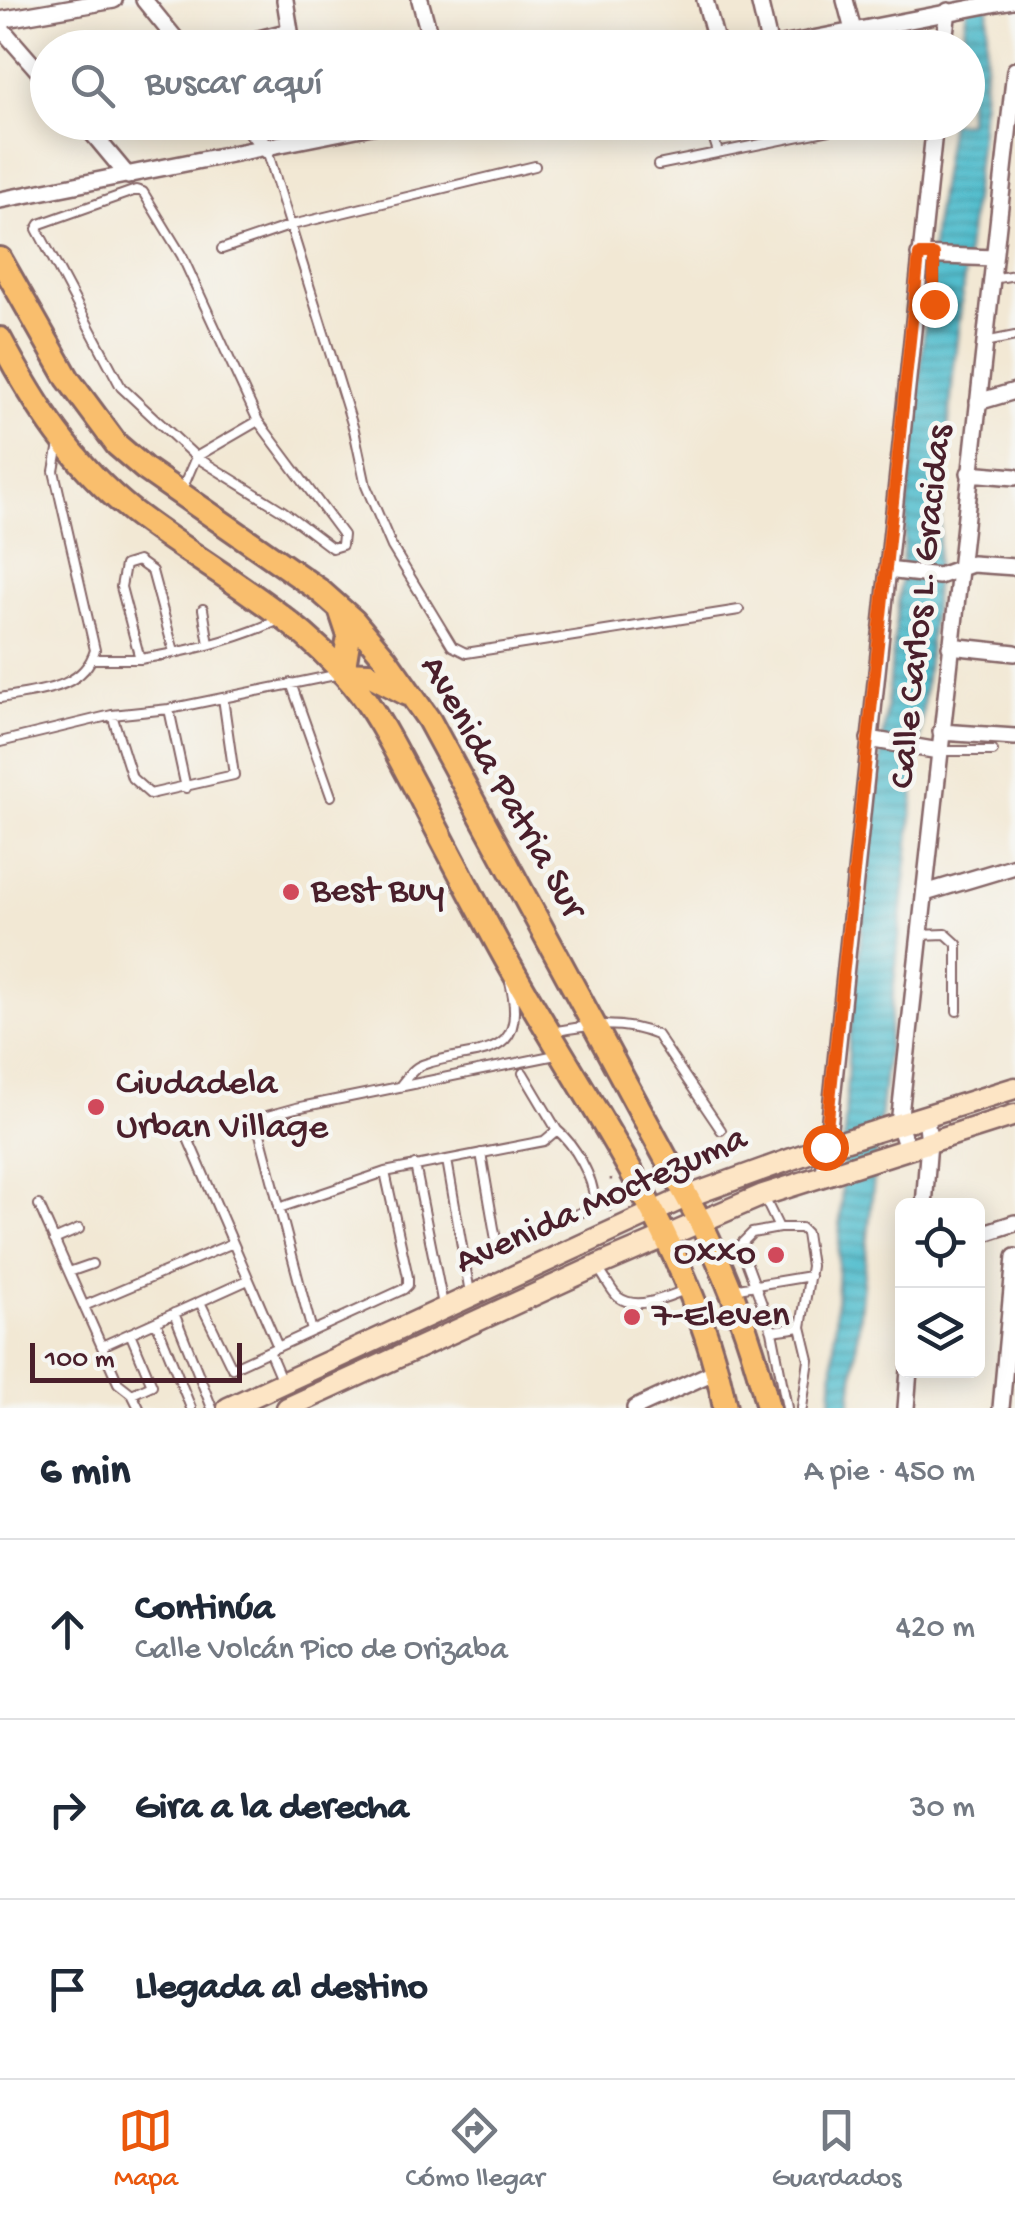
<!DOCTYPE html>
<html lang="es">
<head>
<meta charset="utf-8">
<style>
	body { margin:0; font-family:"Gochi Hand",sans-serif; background:#f2f2f3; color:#1f2937 }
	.controls { position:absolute; right:30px; bottom:30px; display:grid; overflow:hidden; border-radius:15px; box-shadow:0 5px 25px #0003 }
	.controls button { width:90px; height:90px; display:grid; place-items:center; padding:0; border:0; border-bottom:2px solid #e0e1e3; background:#fff; color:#1f2937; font:50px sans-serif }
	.scale { position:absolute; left:30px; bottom:25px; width:212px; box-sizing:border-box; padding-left:10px; border:5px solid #4a1f2b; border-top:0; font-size:28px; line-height:35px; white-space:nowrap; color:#4a1f2b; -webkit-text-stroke:8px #f6f6f2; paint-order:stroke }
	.stop { position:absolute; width:30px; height:30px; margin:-22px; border:8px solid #ea580c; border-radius:50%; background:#fff }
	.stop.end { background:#ea580c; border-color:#fff; box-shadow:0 2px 10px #0008 }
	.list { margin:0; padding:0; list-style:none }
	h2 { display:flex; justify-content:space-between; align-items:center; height:130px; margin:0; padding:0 40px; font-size:42px }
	h2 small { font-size:32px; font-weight:400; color:#747a83 }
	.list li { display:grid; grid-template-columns:65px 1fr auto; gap:30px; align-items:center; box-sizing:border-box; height:180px; padding:0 40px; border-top:2px solid #e0e1e3 }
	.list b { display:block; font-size:38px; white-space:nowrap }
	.list p { margin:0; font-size:32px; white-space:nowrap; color:#747a83 }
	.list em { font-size:32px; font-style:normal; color:#747a83 }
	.icon { flex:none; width:55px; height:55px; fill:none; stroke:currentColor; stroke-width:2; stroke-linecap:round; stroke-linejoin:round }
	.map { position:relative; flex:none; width:1015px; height:1408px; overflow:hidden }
	.search { position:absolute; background:#fff; box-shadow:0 5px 25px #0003; left:30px; right:30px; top:30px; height:110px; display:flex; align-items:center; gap:25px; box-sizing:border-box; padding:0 35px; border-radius:55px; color:#747a83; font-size:38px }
	.sheet { height:670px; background:#fff }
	nav { display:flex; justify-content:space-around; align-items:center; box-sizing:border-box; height:140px; border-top:2px solid #e0e1e3; background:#fff; font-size:28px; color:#747a83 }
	nav a { display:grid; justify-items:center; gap:5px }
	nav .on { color:#ea580c }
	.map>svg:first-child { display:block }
	.water { fill:url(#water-rules); stroke:#4e6e7c; stroke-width:2.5 }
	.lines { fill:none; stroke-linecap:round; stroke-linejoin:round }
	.lane-casing { stroke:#856566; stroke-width:12 }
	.street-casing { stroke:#856566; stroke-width:20 }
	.secondary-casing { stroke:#856566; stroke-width:25 }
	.primary-casing { stroke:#856566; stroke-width:28 }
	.path { stroke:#856566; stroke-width:2.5; stroke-dasharray:2.5 8; stroke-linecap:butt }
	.lane { stroke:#fff; stroke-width:8 }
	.street { stroke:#fff; stroke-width:15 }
	.secondary { stroke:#fde5c5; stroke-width:20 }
	.primary { stroke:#f9be6d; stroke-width:22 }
	.route { stroke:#ea580c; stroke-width:12 }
	.poi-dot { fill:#d1495b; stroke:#f6f6f2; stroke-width:4 }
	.labels { text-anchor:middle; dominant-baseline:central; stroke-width:9; stroke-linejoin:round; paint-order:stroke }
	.street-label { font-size:38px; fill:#4a1f2b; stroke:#f6f6f2 }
	.poi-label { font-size:38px; fill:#4a1f2b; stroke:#f6f6f2; text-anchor:start }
</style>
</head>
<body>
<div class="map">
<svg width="1015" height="1408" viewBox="0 0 1015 1408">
	<defs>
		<pattern id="water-rules" width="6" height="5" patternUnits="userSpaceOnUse" patternTransform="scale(2.5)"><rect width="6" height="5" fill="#53bece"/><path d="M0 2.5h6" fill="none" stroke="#479aa7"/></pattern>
	</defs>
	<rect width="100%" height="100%" fill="#f6f6f2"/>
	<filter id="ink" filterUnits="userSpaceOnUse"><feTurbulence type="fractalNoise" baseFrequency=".01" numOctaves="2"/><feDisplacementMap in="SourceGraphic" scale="20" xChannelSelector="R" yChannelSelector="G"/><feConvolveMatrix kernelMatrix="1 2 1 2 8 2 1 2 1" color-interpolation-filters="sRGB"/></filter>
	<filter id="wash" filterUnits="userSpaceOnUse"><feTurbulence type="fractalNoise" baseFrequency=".0048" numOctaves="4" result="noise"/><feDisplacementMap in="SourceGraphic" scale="40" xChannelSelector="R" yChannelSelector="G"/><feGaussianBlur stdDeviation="2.25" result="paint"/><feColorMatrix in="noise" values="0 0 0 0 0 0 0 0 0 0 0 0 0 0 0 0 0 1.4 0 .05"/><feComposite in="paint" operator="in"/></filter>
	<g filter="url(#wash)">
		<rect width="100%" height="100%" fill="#f2e8d4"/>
		<!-- water -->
		<path class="water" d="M968 0H989L981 129 953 374 933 611 850 1408H831L849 1041 899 596 934 227 950 123 968 122V48L962 47Z"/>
	</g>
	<g filter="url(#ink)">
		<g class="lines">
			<!-- lane casing -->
			<g class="lane-casing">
				<path id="lane" d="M655 135 709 124 718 152
					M267 150 354 430 366 486 392 547 452 646 466 653 739 610
					M658 165 869 122
					M136 190 143 192 182 256 258 421 343 535 342 545 332 548 283 511 196 457 121 387 37 229 40 224Z
					M222 249 292 225 535 166
					M992 279 1015 275
					M934 304V255
					M985 342 1015 336
					M181 492 196 457 258 421
					M203 609 209 644
					M174 652 152 571 138 561 125 565 121 587 140 659C186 652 234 640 277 621
					M92 659H140
					M291 683 331 796
					M0 698C35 691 83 691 95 650L54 471 59 444
					M112 715 132 778 150 794 234 775 223 698
					M0 742 112 715 169 709
					M939 751H993
					M186 788 169 709 340 674
					M919 935 946 934 957 944V1011
					M552 1032C588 1025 622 1020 657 1035L721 1130
					M400 1086C406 1079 413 1068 422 1065 475 1046 530 1065 510 982
					M186 1134 278 1347
					M481 1153 496 1240 503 1245 582 1212 594 1200C594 1178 574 1144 557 1130
					M447 1160 470 1293
					M415 1165 443 1305
					M763 1195 779 1228 752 1233 740 1245 772 1331 787 1408
					M39 1205 118 1383 132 1394 139 1408
					M279 1208 385 1172 544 1141 557 1130 523 1073
					M779 1228H801L806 1233 811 1266 801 1327 809 1360 802 1408
					M54 1240 79 1229
					M599 1270C605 1277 611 1291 618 1297 638 1312 668 1296 688 1289
					M69 1272 92 1264
					M732 1289 810 1276
					M200 1302 232 1368 404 1289 408 1285V1277L385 1172
					M84 1306 233 1243
					M174 1313 212 1408
					M156 1322 191 1408
					M312 1331 256 1119 296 1108 556 1055
					M772 1331 801 1327
					M130 1333 152 1385 132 1394
					M102 1346 248 1280
					M269 1351 281 1379"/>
			</g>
			<!-- street casing -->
			<g class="street-casing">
				<path id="street" d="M144 0 183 48
					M420 0 433 48
					M705 0 718 48
					M759 0 770 47
					M845 0 853 30
					M0 20 114 0
					M0 27 48 82
					M255 40 290 31 285 0
					M766 48 1013 0
					M943 48 948 11
					M83 122 128 176
					M245 122 267 150
					M0 200 392 122
					M919 255 994 258
					M978 402 1015 391
					M969 473 1015 477
					M887 570 939 576 972 564 1015 567
					M950 646 1015 653
					M941 732 1015 737
					M869 739 939 751
					M925 893 1015 866
					M907 1149 899 1124 1015 70
					M824 1175 935 122
					M924 1206 929 1142 926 1116
					M978 1235 1015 1223
					M635 1408 718 1370
					M906 1408 909 1370
					M1001 1408 1015 1257"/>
			</g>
			<!-- secondary casing -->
			<g class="secondary-casing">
				<path id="secondary" d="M228 1408 686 1197 825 1147 1015 1088
					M287 1408 597 1266 763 1195 1015 1115"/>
			</g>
			<!-- primary casing -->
			<g class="primary-casing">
				<path id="primary" d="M0 259 68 379 117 445 145 469 319 590 354 621 386 659 429 720 701 1223C730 1283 753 1343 768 1408
					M0 339C35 405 73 465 133 512 206 568 293 611 353 684 378 714 396 752 415 787 443 841 471 895 500 948 579 1093 695 1244 725 1408
					M341 612 349 636 343 673 369 674 407 694"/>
			</g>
			<!-- path -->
			<path class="path" d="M610 1212 611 1175"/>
			<!-- lane -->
			<use href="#lane" class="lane"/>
			<!-- street -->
			<use href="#street" class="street"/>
			<!-- secondary -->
			<use href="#secondary" class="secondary"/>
			<!-- primary -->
			<use href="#primary" class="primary"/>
		</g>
	</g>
	<g class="lines" filter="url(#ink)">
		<!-- route -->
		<path class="route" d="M825 1147 919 255H934V304"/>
	</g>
	<!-- markers -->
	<g class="poi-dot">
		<circle cx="291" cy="892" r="10"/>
		<circle cx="96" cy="1107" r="10"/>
		<circle cx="776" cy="1255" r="10"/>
		<circle cx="632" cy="1317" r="10"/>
	</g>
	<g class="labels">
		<!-- street labels -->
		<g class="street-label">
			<text transform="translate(923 607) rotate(-84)">Calle Carlos L. Gracidas</text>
			<text transform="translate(501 788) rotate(60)">Avenida Patria Sur</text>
			<text transform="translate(602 1202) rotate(-24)">Avenida Moctezuma</text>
		</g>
		<!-- poi labels -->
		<g class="poi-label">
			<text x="311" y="892">Best Buy</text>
			<text x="116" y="1085">Ciudadela<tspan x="116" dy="44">Urban Village</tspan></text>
			<text x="756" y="1255" text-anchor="end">Oxxo</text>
			<text x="652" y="1317">7-Eleven</text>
		</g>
	</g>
</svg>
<div class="controls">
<button><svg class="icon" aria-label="locate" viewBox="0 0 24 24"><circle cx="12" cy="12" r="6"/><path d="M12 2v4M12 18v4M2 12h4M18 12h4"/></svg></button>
<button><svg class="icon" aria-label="layers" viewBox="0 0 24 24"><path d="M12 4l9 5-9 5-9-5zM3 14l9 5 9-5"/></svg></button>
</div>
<div class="scale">100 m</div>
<div class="stop" style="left:825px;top:1147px"></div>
<div class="stop end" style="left:934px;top:304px"></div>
<div class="search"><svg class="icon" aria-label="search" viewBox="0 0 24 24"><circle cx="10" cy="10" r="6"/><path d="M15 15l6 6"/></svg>Buscar aquí</div>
</div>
<section class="sheet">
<h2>6 min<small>A pie · 450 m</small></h2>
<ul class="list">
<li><svg class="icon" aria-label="ahead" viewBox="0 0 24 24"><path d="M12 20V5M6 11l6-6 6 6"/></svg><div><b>Continúa</b><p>Calle Volcán Pico de Orizaba</p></div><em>420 m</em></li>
<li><svg class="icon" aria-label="right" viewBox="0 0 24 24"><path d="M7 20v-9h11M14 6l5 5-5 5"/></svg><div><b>Gira a la derecha</b></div><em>30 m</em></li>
<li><svg class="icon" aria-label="arrive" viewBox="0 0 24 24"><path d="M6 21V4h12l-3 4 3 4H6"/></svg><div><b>Llegada al destino</b></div></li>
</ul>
</section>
<nav>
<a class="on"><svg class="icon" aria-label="map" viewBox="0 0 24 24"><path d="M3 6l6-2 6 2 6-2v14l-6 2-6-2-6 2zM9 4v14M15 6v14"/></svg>Mapa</a>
<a><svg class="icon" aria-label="directions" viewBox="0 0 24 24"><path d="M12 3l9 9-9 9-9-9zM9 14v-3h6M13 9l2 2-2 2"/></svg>Cómo llegar</a>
<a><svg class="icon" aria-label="saved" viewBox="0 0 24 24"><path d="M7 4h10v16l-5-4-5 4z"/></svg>Guardados</a>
</nav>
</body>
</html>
